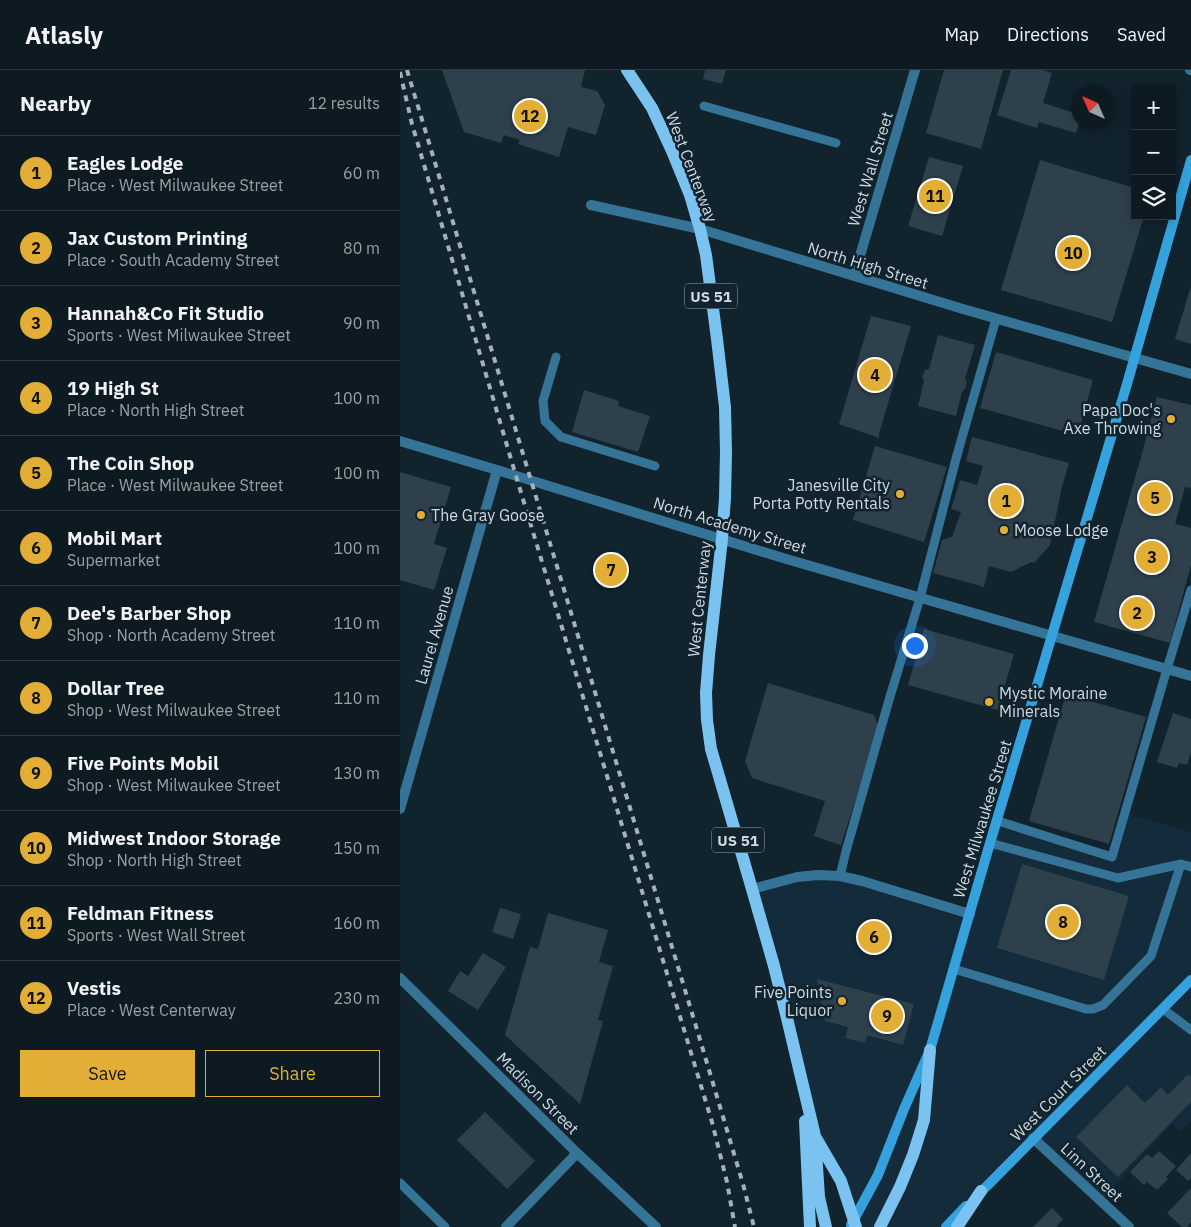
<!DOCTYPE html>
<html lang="en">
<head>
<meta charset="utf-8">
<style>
	body { margin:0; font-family:"IBM Plex Sans",sans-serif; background:#16232a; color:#f1f3f6 }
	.controls { position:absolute; right:15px; top:15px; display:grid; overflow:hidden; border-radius:0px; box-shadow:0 2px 12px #0003 }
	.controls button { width:45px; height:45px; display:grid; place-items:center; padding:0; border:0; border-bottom:1px solid #2d3840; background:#0d1a22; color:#f1f3f6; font:25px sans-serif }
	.compass { position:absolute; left:671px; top:15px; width:45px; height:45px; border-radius:50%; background:#0d1a22; box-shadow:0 2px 12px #0003; rotate:315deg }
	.you { position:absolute; left:514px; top:575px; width:18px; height:18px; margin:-12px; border:4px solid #fff; border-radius:50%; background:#1a73e8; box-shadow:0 0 0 8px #1a73e833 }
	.badge { display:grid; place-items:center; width:32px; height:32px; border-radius:50%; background:#e3ae35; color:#111; font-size:16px; font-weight:700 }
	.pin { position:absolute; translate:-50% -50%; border:2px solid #fff; box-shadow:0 1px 5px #0006 }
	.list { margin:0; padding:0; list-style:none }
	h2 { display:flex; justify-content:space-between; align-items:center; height:65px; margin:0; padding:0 20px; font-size:21px }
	h2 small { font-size:16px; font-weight:400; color:#9aa1a5 }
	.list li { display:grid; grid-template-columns:32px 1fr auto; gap:15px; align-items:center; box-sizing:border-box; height:75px; padding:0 20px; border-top:1px solid #2d3840 }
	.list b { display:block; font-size:19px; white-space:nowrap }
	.list p { margin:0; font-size:16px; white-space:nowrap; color:#9aa1a5 }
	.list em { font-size:16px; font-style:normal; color:#9aa1a5 }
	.actions { display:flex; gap:10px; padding:15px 20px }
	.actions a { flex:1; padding:11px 0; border:1px solid #e3ae35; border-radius:0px; text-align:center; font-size:18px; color:#e3ae35 }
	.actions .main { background:#e3ae35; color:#111 }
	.icon { flex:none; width:28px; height:28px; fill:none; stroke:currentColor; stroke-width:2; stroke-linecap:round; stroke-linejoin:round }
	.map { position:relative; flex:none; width:791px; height:1157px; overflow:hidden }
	header { display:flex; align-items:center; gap:30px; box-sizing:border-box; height:70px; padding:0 25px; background:#0d1a22; border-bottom:1px solid #2d3840 }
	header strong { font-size:24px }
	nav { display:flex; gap:28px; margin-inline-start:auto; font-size:18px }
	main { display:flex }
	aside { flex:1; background:#0d1a22 }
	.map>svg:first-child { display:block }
	.built { fill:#132b3a }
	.building { fill:#2e404b }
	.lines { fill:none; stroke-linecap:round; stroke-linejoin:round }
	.service { stroke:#357397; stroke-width:9 }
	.minor { stroke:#357397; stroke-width:10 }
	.tertiary { stroke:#357397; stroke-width:10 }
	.secondary { stroke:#35a2dd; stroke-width:10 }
	.primary { stroke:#7ac3f0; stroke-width:12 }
	.rail { stroke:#a4b1b9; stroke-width:4; stroke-dasharray:6 6; stroke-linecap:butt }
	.poi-dot { fill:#e3ae35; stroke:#11232d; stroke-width:2 }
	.labels { text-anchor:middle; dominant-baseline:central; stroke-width:5; stroke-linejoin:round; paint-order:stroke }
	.shield { fill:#11232d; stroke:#95a2aa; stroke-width:1 }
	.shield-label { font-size:15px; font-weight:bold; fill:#ced9e0 }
	.street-label { font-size:16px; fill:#ced9e0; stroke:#11232d }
	.poi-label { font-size:16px; fill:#ced9e0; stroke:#11232d; text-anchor:end }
</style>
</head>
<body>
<header>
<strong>Atlasly</strong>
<nav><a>Map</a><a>Directions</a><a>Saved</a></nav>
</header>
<main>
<aside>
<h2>Nearby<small>12 results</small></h2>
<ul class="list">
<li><span class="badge">1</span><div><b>Eagles Lodge</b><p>Place · West Milwaukee Street</p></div><em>60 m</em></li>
<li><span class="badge">2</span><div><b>Jax Custom Printing</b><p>Place · South Academy Street</p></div><em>80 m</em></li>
<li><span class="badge">3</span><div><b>Hannah&amp;Co Fit Studio</b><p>Sports · West Milwaukee Street</p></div><em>90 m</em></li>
<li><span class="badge">4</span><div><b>19 High St</b><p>Place · North High Street</p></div><em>100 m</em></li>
<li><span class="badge">5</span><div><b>The Coin Shop</b><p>Place · West Milwaukee Street</p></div><em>100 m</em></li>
<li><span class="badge">6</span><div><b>Mobil Mart</b><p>Supermarket</p></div><em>100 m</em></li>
<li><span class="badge">7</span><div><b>Dee's Barber Shop</b><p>Shop · North Academy Street</p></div><em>110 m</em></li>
<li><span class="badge">8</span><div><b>Dollar Tree</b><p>Shop · West Milwaukee Street</p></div><em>110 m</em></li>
<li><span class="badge">9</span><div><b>Five Points Mobil</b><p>Shop · West Milwaukee Street</p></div><em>130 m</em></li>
<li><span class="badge">10</span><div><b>Midwest Indoor Storage</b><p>Shop · North High Street</p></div><em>150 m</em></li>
<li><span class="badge">11</span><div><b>Feldman Fitness</b><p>Sports · West Wall Street</p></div><em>160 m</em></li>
<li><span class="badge">12</span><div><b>Vestis</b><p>Place · West Centerway</p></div><em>230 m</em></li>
</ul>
<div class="actions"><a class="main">Save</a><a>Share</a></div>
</aside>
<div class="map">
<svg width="791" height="1157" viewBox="0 0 791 1157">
	<rect width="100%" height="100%" fill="#11232d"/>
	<!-- built -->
	<path class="built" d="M725 743 791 762V1051L781 1062 772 1054 701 1131 633 1068 557 1157H456L415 1066 352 819 418 805 569 844 598 751 712 787Z"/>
	<!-- building -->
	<path class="building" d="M42 0H185L181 17 197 21 205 35 196 65 168 57 159 87 118 74 120 70 104 65 101 73 64 62Z
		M305 0H326L322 14 303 9Z
		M544 0H603L581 79 526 63Z
		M611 0H642L652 3 643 33 678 44 679 54 676 63 639 52 637 58 597 45Z
		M529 87 563 96 542 166 508 156Z
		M640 90 666 98 735 118V146H744L712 252 601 220Z
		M791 216V274L775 269Z
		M471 246 511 256 479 364V368L439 354Z
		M538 265 575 275 565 309 567 312 565 319 562 322 556 346 518 336 524 311 522 307 525 300 529 299Z
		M596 282 693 310 678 365 580 338Z
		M184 320 219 331 218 336 250 346 238 382 172 362Z
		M757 327 791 335V418L785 417 775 454 791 458V495L770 573 694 552 741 387Z
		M572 367 669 393 662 417 650 475 634 493 631 492 611 502 589 496 584 517 533 503 542 470 552 467 561 442 551 439 560 410 577 415 583 396 566 391Z
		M475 376 547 397 524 472 453 450Z
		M0 402 51 417 34 474 47 478 34 520 0 510Z
		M219 481 227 510 204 518 196 490Z
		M524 559 614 584 598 640 508 615Z
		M368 613 474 645 479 657 441 775 414 766 425 731 352 708 345 691Z
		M666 624 746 647 709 774 629 751Z
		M773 643 791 649V682L787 695 779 693 777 698 757 692Z
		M622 794 729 826 704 910 597 878Z
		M100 838 121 844 113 869 92 862Z
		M148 843 208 860 199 892 213 896 198 950 203 951 180 1034 105 965 130 877 138 879Z
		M83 883 106 897 78 940 48 921 60 901 68 906Z
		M417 909 514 934 503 975 467 965 465 973 445 968 448 957 425 951Z
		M788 1004 791 1007V1032L718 1107 676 1067 727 1015 745 1033 761 1017 768 1025Z
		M85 1042 135 1091 107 1119 57 1070Z
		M759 1081 776 1096 766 1107 768 1109 757 1120 747 1112 744 1115 730 1102 747 1084 752 1088Z
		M791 1083V1108L788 1111 776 1100Z
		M791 1118V1152L787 1157H782L767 1143Z
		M652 1138 663 1149 656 1157H633Z"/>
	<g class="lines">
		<!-- service -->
		<path class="service" d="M304 36 436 73
			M156 287 143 331 145 351 161 367 255 396
			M598 751 712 787 767 599 791 520
			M590 773 718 808 781 794 791 797
			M440 806 446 781 489 630 520 528 557 385 596 249
			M554 899 686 939H693L703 935 751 886 781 794
			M763 939 791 960
			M0 1113 45 1157"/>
		<!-- minor -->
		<path class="minor" d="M191 135 300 159 563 239 791 304
			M454 206 515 0
			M0 371 97 400 383 488 791 606
			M0 739 97 400
			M352 819 397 807 418 805 440 806 462 811 570 844
			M0 908 177 1083 256 1157
			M633 1068 729 1157
			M106 1157 177 1083"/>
		<!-- tertiary -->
		<path class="tertiary" d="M790 0H791"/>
		<!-- secondary -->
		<path class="secondary" d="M577 1126 791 910
			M451 1155 478 1105 504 1039 530 980 590 773 727 314 791 90
			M546 1157 566 1136"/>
		<!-- primary -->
		<path class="primary" d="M227 0 252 38 272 81 290 125 300 159 306 185 317 269 325 337 326 382 325 428 322 469 309 585 306 623 307 650 311 679 352 819 374 896 386 944 415 1066 419 1127 426 1157
			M405 1051 410 1157
			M416 1068 441 1111 456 1157
			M480 1157 500 1117 513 1085 524 1050 530 980
			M557 1157 581 1121"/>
		<!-- rail -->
		<path class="rail" d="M7 0 298 963 343 1114 354 1157
			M0 2 12 54 116 406 312 1052 327 1112 335 1157"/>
	</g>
	<!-- markers -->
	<g class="poi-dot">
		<circle cx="771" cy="349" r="5"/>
		<circle cx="500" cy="424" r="5"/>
		<circle cx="21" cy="445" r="5"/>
		<circle cx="604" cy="460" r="5"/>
		<circle cx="589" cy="632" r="5"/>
		<circle cx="442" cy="931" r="5"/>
	</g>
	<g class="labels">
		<!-- shield labels -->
		<g class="shield">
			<rect x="285" y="213.5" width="52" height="25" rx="4"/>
			<rect x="312" y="757.5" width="52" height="25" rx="4"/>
		</g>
		<g class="shield-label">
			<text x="311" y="226">US 51</text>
			<text x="338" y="770">US 51</text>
		</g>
		<!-- street labels -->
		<g class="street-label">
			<text transform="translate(292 97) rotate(69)">West Centerway</text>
			<text transform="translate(470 99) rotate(-73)">West Wall Street</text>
			<text transform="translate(468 195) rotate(17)">North High Street</text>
			<text transform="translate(330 455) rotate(17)">North Academy Street</text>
			<text transform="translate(299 529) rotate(-84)">West Centerway</text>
			<text transform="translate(34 565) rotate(-74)">Laurel Avenue</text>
			<text transform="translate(582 749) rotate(-73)">West Milwaukee Street</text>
			<text transform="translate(138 1023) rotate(45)">Madison Street</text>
			<text transform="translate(658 1023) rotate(-45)">West Court Street</text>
			<text transform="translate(692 1102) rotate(43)">Linn Street</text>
		</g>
		<!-- poi labels -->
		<g class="poi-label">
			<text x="761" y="340">Papa Doc's<tspan x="761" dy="18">Axe Throwing</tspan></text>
			<text x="490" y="415">Janesville City<tspan x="490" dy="18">Porta Potty Rentals</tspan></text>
			<text x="31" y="445" text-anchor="start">The Gray Goose</text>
			<text x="614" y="460" text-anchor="start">Moose Lodge</text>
			<text x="599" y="623" text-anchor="start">Mystic Moraine<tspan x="599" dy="18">Minerals</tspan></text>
			<text x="432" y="922">Five Points<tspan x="432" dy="18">Liquor</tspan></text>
		</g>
	</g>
</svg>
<div class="controls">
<button>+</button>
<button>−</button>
<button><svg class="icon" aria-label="layers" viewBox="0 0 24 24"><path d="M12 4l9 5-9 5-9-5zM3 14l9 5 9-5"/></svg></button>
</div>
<svg class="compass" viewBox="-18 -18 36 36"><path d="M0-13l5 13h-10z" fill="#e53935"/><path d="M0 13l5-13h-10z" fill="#9aa1a5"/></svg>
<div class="you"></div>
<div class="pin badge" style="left:606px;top:431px">1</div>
<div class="pin badge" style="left:737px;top:543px">2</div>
<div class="pin badge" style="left:752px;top:487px">3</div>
<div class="pin badge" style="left:475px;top:305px">4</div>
<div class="pin badge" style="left:755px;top:428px">5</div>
<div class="pin badge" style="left:474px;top:867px">6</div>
<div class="pin badge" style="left:211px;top:500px">7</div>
<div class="pin badge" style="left:663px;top:852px">8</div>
<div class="pin badge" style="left:487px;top:946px">9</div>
<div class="pin badge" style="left:673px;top:183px">10</div>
<div class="pin badge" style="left:535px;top:126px">11</div>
<div class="pin badge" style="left:130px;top:46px">12</div>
</div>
</main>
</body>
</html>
